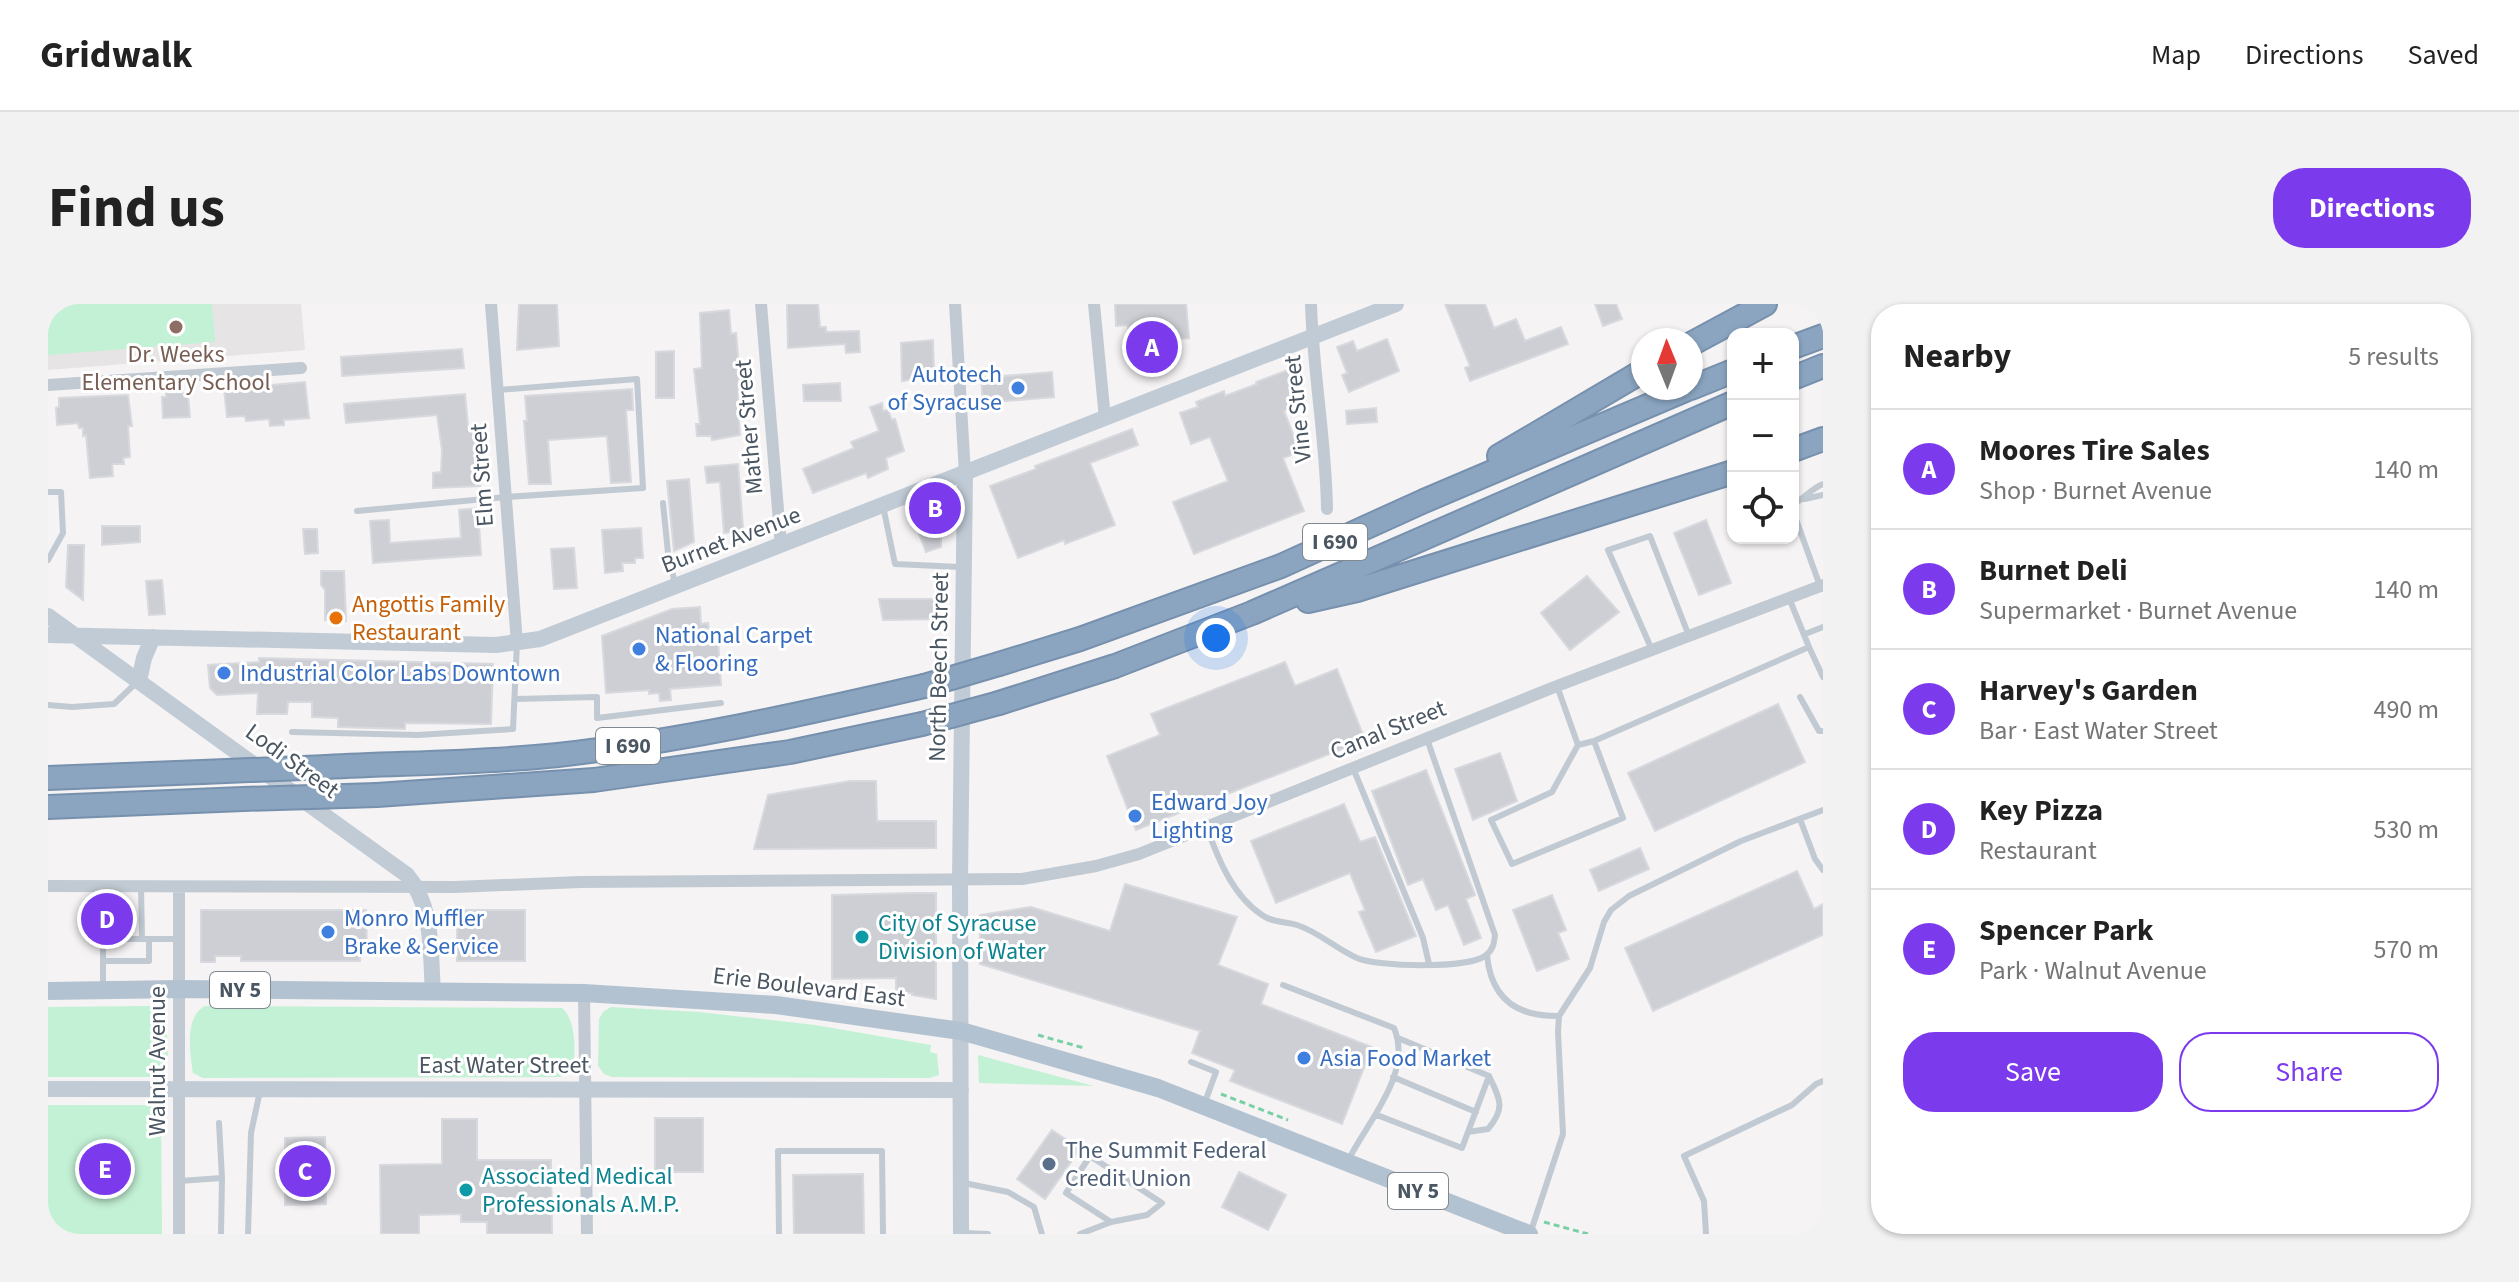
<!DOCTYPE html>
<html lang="en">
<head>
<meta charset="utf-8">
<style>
	body { margin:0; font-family:"Source Sans 3",sans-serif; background:#f2f2f2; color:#222 }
	.controls { position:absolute; right:24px; top:24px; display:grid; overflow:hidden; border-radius:16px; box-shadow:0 2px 6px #0004 }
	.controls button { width:72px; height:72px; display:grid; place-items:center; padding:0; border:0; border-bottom:2px solid #e0e0e0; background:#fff; color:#222; font:40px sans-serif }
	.compass { position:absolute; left:1583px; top:24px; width:72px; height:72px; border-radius:50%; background:#fff; box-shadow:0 2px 6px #0004; rotate:359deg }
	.you { position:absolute; left:1168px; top:334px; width:28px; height:28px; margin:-20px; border:6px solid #fff; border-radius:50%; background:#1a73e8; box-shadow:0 0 0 12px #1a73e833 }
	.badge { display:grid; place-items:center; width:52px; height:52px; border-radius:50%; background:#7c3aed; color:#fff; font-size:26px; font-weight:700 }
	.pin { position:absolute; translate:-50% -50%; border:4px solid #fff; box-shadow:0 2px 8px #0006 }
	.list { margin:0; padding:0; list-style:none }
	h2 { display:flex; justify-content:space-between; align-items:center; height:104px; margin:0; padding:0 32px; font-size:34px }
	h2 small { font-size:26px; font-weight:400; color:#767676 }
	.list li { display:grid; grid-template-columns:52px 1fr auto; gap:24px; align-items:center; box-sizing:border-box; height:120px; padding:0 32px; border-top:2px solid #e0e0e0 }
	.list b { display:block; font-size:30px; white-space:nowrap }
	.list p { margin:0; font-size:26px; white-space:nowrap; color:#767676 }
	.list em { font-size:26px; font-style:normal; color:#767676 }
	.actions { display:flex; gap:16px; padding:24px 32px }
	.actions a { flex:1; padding:18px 0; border:2px solid #7c3aed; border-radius:32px; text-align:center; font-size:28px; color:#7c3aed }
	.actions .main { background:#7c3aed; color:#fff }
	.icon { flex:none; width:44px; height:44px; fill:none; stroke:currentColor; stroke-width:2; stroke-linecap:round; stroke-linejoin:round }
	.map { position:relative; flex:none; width:1775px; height:930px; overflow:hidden; border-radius:32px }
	header { display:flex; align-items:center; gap:48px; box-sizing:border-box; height:112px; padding:0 40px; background:#fff; border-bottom:2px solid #e0e0e0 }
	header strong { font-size:38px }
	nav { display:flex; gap:44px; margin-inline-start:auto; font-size:28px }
	.intro { display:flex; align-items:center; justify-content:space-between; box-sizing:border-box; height:192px; padding:0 48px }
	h1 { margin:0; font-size:56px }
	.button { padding:20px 36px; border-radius:32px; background:#7c3aed; color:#fff; font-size:28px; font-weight:700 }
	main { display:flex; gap:48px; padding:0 48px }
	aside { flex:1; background:#fff; border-radius:32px; box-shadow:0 2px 6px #0004 }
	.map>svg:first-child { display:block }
	.education { fill:#e6e4e5 }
	.green { fill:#c3f1d5 }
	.building { fill:#cdcfd5; stroke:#d7d9de; stroke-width:2 }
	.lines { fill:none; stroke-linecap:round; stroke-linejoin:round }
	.highway-casing { stroke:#7690ad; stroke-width:26 }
	.path { stroke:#7ad0a6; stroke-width:3; stroke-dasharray:6 4; stroke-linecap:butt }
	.lane { stroke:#c1cad2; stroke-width:6 }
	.street { stroke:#c1cad2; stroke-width:12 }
	.secondary { stroke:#c1cbd6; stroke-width:16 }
	.primary { stroke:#b3c2d1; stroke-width:18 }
	.highway { stroke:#8ba5c1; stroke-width:22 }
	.highway-bridge-casing { stroke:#7690ad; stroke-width:26; stroke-linecap:butt }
	.highway-bridge { stroke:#8ba5c1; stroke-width:22 }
	.education-dot { fill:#8d6e63; stroke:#fff; stroke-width:3 }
	.shop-dot { fill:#3f7fe0; stroke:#fff; stroke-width:3 }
	.food-dot { fill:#e8710a; stroke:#fff; stroke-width:3 }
	.culture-dot { fill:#0f9aa8; stroke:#fff; stroke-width:3 }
	.service-dot { fill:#5c6f8a; stroke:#fff; stroke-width:3 }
	.labels { text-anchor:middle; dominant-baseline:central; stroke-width:6; stroke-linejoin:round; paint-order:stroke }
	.shield { fill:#fff; stroke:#808990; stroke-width:2 }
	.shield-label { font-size:22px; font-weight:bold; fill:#4a5661 }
	.education-label { font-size:24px; fill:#785e54; stroke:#fff }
	.shop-label { font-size:24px; fill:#366cbe; stroke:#fff; text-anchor:start }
	.street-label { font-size:24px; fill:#4a5661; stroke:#fff }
	.food-label { font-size:24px; fill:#c56008; stroke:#fff; text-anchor:start }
	.culture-label { font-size:24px; fill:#0d838f; stroke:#fff; text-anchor:start }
	.service-label { font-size:24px; fill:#4e5e75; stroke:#fff; text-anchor:start }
</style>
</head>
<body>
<header>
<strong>Gridwalk</strong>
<nav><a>Map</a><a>Directions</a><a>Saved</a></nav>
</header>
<div class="intro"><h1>Find us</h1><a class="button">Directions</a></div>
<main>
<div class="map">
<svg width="1775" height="930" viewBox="0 0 1775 930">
	<rect width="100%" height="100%" fill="#f5f3f3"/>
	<!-- education -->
	<path class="education" d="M0 0H253L257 46 0 66Z"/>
	<!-- green -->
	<path class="green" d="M0 0H164L167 38 0 51Z
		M104 702 112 706 117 713C118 731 127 763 108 773H0V703Z
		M157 702 514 704C528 715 529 752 523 768L512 773 155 774 145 769C142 749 136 713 157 702Z
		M563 703 651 708 767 721 883 741 882 748 889 750 891 771 882 774 564 773 556 770 550 762 551 715 555 708Z
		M930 751 1046 782 931 779Z
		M0 801H113L114 930H0Z"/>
	<!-- building -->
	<path class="building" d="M471 0H509L511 42 469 46Z
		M739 0H770L772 23H778V28L811 27 812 48 798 49 797 40 740 44Z
		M1067 0H1138L1141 34 1117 36 1118 48 1091 50 1090 36 1081 37 1080 21 1068 22Z
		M1397 0H1437L1446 24 1468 15 1477 37 1513 23 1520 40 1422 77 1417 64 1422 62Z
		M1547 0H1568L1574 15 1555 22Z
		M681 6 683 30 688 29 691 62 690 106 692 131 664 136 663 132H649L648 120H652L646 65 654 64 652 9Z
		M1339 35 1351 67 1301 88 1294 71 1299 69 1289 43 1305 37 1309 47Z
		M885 36 886 72 854 77 853 39Z
		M414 45 416 64 294 72 293 53Z
		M626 47V94H608V48Z
		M1243 65 1247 103 1236 107 1252 148 1235 154 1256 207 1146 250 1125 198 1180 177 1162 133 1143 140 1132 109 1150 103 1148 98 1176 87 1177 92 1209 80 1208 78Z
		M1004 68 1006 93 935 99 933 74Z
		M257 78 261 114 236 116V121L222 122 221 115 198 117 197 112 179 113 176 85Z
		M792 79 793 97H756L755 81Z
		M584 85 585 106H578L583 178 563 179 559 132 500 136 503 180H481L476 117H479L477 92Z
		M135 88 136 92H140L142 113 115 114 114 93H118V89Z
		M417 90 420 122H426L432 182 385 184V169L393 168 394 146 389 111 298 119 296 100Z
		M80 91 84 122H80L82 153 75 154 76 160H64L65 172 42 174 38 131 35 132V124H31L30 119 9 121 8 104 11 103V94Z
		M834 99 835 107 840 106 844 116 847 115 856 147 838 154 840 165 820 174 818 169 765 189 755 165 806 144 803 138 831 127 822 103Z
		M1328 104 1329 118 1299 120 1298 107Z
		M1084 125 1090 141 1042 159 1067 221 1017 240 1016 236 970 254 942 182 988 165 987 162Z
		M690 160 695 223 693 227 676 229 672 178 659 179 657 163Z
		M641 175 646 238 626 247 619 177Z
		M889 202 893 206V243L878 248 864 211Z
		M430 204 433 251 325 259 322 217 341 216 342 239 413 234 411 206Z
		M1658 216 1683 279 1651 291 1626 229Z
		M54 222H92V238L54 241Z
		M593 224 595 254H587V259H574L575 267 557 269 554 226Z
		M255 225H269L270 249 257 250Z
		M20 241H36L35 296 18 283Z
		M526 244 529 284 506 285 503 245Z
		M273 267H296L298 317 277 316V286L273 281Z
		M1539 272 1571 308 1522 346 1493 309Z
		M114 276 117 310 101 311 98 277Z
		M831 295H895V315L835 316Z
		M652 303 653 320 660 319 662 336 670 335 673 381 622 385 623 396 612 397 611 389 601 390V386L558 389 554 332 624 305Z
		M211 354 445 360 443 420 357 419V425L290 423V414L264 413V398H240L239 410H209L210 389 169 391 162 384 160 361 211 358Z
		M1237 358 1247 382 1289 365 1317 436 1088 526 1059 452 1112 431 1103 410Z
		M1730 400 1757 458 1607 527 1580 469Z
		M1452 449 1469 497 1425 516 1407 465Z
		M1378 466 1427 591 1418 595 1433 634 1416 641 1400 601 1388 606 1375 575 1360 581 1324 487Z
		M802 477H828L829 517H888V544L706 545 720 491Z
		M1296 500 1312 538 1327 533 1368 632 1328 648 1311 608 1317 606 1302 569 1228 599 1203 537Z
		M1592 544 1601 565 1551 587 1542 566Z
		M1749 567 1766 605 1775 600V631L1605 707 1577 644Z
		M1077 580 1189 613 1170 661 1220 680 1213 700 1324 743 1294 820 1182 777 1187 766 1144 749 1152 727 932 660V611L983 603 1062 627Z
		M863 589H888V695L864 691V689H848V674L784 675V591Z
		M1504 591 1518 626 1510 629 1521 655 1489 667 1465 606Z
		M153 606H318L319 649 312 650V657H193V652H167V658H153Z
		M409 606H477V657H409Z
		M43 607H75L77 629 44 630Z
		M607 814H655V868H607Z
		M394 815H429V856H503L504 930H439V918H413V910L371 911V930H333L332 861 394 860Z
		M1004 826 1032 845 997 895 969 875Z
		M277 833 278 900 237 901V834Z
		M1191 868 1238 891 1220 926 1174 903Z
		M815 870 816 930H746L745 871Z"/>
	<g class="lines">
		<!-- highway casing -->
		<g class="highway-casing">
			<path id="highway" d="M1643 40 1717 0
				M1745 43 1775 32
				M1745 74 1775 62
				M1643 84 1685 67
				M1745 146 1775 135
				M1451 152 1595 67
				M1260 297 1309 286 1685 168
				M951 360 1032 335 1233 262 1376 197 1642 84
				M951 399 1067 362 1204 309 1685 99
				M279 463C355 459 434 459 510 451 634 437 755 410 876 382
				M0 474 154 468
				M329 491 546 476 742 448 874 420
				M0 503 195 495"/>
		</g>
		<!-- path -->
		<path class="path" d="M990 731 1036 744
			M1173 790 1240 816
			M1496 918 1540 930"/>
		<!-- lane -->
		<path class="lane" d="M0 188H13L15 229 0 256
			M1757 195 1775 191
			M615 199 620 249 627 280
			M1745 200C1757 195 1763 184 1775 180
			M835 202 847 260 912 263
			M309 207 458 193 595 184 589 75 450 86
			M1745 207 1772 282
			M1757 330 1775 323
			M1761 343 1775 373
			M1604 346 1560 246 1602 232 1641 332
			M1509 382 1530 441 1546 437 1761 343 1741 294
			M1752 393 1771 427H1775
			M467 395 549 393V414L673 399
			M0 401 24 403 66 400 88 379
			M244 428 370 431 465 425 469 339
			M1530 441 1504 488 1443 516 1464 560 1575 514 1546 437
			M1305 464 1375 634 1381 660
			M1752 515 1767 555 1775 566
			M1159 524C1170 555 1185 592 1214 611 1225 619 1237 617 1249 621 1271 628 1288 645 1309 654 1330 663 1418 665 1437 652 1445 646 1446 640 1447 631L1379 435
			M93 583 94 635
			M1439 651C1443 695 1469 713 1511 712
			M55 657H101V635
			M1235 681 1346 724C1365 769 1320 817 1301 855
			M55 683V635H131
			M1143 758 1168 768 1157 798
			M1345 773 1428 808
			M1329 811 1414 844 1441 772 1350 734
			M1420 828 1440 825C1458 804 1452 795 1441 772
			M131 877 174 874 171 819
			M916 879 960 888 986 903 994 930
			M1483 927 1515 830 1510 728 1511 712 1542 664 1556 618 1563 606 1581 592 1693 537 1775 506
			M916 929 940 930
			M173 930 174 874
			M200 930 203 829 212 787
			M731 930 730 847H834L835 930
			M1032 930 1063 918 1099 911 1114 899 1042 852 1018 889 1063 918
			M1658 930 1656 897 1636 852 1744 801 1768 780 1775 777"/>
		<!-- street -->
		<path class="street" d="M443 0 469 339
			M713 0 733 242
			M907 0 917 170
			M1046 0 1057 115
			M1263 0C1265 69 1278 136 1279 205
			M0 81 253 64
			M0 582 407 583 532 578 974 575 1048 562 1091 550 1509 382 1775 281
			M131 583V930
			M536 689 539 930"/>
		<!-- secondary -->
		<path class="secondary" d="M0 312 359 571C386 603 382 648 385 688
			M0 331 448 341 492 335 1348 0
			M91 377 96 354 105 333
			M0 785 913 786
			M913 930 912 575 917 170"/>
		<!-- primary -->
		<path class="primary" d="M0 687 131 685 536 689 728 701 913 727 1110 784 1481 930"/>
		<!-- highway -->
		<use href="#highway" class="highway"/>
		<!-- highway-bridge casing -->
		<g class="highway-bridge-casing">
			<path id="highway-bridge" d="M876 382 951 360
				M874 420 951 399
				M154 468 279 463
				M195 495 329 491"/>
		</g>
		<!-- highway-bridge -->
		<use href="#highway-bridge" class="highway-bridge"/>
	</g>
	<!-- markers -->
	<circle class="education-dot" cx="128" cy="23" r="8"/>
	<g class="shop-dot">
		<circle cx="970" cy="84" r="8"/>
		<circle cx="591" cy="345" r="8"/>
		<circle cx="176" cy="369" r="8"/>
		<circle cx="1087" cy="512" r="8"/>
		<circle cx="280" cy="628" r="8"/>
		<circle cx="1256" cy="754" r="8"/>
	</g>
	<circle class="food-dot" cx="288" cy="314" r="8"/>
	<g class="culture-dot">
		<circle cx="814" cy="633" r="8"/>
		<circle cx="418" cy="886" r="8"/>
	</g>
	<circle class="service-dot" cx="1001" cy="860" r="8"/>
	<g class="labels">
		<!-- shield labels -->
		<g class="shield">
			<rect x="1255" y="220" width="64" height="36" rx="6"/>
			<rect x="548" y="424" width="64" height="36" rx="6"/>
			<rect x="162" y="668" width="60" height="36" rx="6"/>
			<rect x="1340" y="869" width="60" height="36" rx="6"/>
		</g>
		<g class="shield-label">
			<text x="1287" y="238">I 690</text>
			<text x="580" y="442">I 690</text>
			<text x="192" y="686">NY 5</text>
			<text x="1370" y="887">NY 5</text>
		</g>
		<!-- education labels -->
		<g class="education-label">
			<text x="128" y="50">Dr. Weeks<tspan x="128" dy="28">Elementary School</tspan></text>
		</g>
		<!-- shop labels -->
		<g class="shop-label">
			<text x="954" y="70" text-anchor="end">Autotech<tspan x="954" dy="28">of Syracuse</tspan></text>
			<text x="607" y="331">National Carpet<tspan x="607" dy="28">&amp; Flooring</tspan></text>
			<text x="192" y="369">Industrial Color Labs Downtown</text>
			<text x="1103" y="498">Edward Joy<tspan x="1103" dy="28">Lighting</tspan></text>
			<text x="296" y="614">Monro Muffler<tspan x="296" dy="28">Brake &amp; Service</tspan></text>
			<text x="1272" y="754">Asia Food Market</text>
		</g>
		<!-- street labels -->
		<g class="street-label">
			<text transform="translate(1250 105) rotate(-96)">Vine Street</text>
			<text transform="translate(701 123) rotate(-95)">Mather Street</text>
			<text transform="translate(434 171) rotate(-94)">Elm Street</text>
			<text transform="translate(683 236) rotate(-21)">Burnet Avenue</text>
			<text transform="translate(891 363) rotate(-89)">North Beech Street</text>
			<text transform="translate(1340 426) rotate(-22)">Canal Street</text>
			<text transform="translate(244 457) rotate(36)">Lodi Street</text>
			<text transform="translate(761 683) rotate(7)">Erie Boulevard East</text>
			<text transform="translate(109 757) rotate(-90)">Walnut Avenue</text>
			<text x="456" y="761">East Water Street</text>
		</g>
		<!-- food labels -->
		<g class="food-label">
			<text x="304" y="300">Angottis Family<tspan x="304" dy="28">Restaurant</tspan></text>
		</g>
		<!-- culture labels -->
		<g class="culture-label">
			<text x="830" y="619">City of Syracuse<tspan x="830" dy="28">Division of Water</tspan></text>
			<text x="434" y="872">Associated Medical<tspan x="434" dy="28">Professionals A.M.P.</tspan></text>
		</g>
		<!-- service labels -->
		<g class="service-label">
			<text x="1017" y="846">The Summit Federal<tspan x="1017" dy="28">Credit Union</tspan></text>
		</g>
	</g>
</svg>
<div class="controls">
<button>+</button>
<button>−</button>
<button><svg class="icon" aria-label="locate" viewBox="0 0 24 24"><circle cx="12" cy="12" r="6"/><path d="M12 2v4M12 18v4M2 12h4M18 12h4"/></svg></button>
</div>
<svg class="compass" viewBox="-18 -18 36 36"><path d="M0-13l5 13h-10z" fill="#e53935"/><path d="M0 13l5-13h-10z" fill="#767676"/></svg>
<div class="you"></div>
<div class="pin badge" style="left:1104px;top:43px">A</div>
<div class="pin badge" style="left:887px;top:204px">B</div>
<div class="pin badge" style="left:257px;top:867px">C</div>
<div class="pin badge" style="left:59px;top:615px">D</div>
<div class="pin badge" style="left:57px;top:865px">E</div>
</div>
<aside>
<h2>Nearby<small>5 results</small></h2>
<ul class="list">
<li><span class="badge">A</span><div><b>Moores Tire Sales</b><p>Shop · Burnet Avenue</p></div><em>140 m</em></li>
<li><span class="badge">B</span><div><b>Burnet Deli</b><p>Supermarket · Burnet Avenue</p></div><em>140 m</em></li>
<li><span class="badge">C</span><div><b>Harvey's Garden</b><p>Bar · East Water Street</p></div><em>490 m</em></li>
<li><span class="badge">D</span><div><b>Key Pizza</b><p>Restaurant</p></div><em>530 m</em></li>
<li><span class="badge">E</span><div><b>Spencer Park</b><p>Park · Walnut Avenue</p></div><em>570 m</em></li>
</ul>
<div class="actions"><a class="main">Save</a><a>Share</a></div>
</aside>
</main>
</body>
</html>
